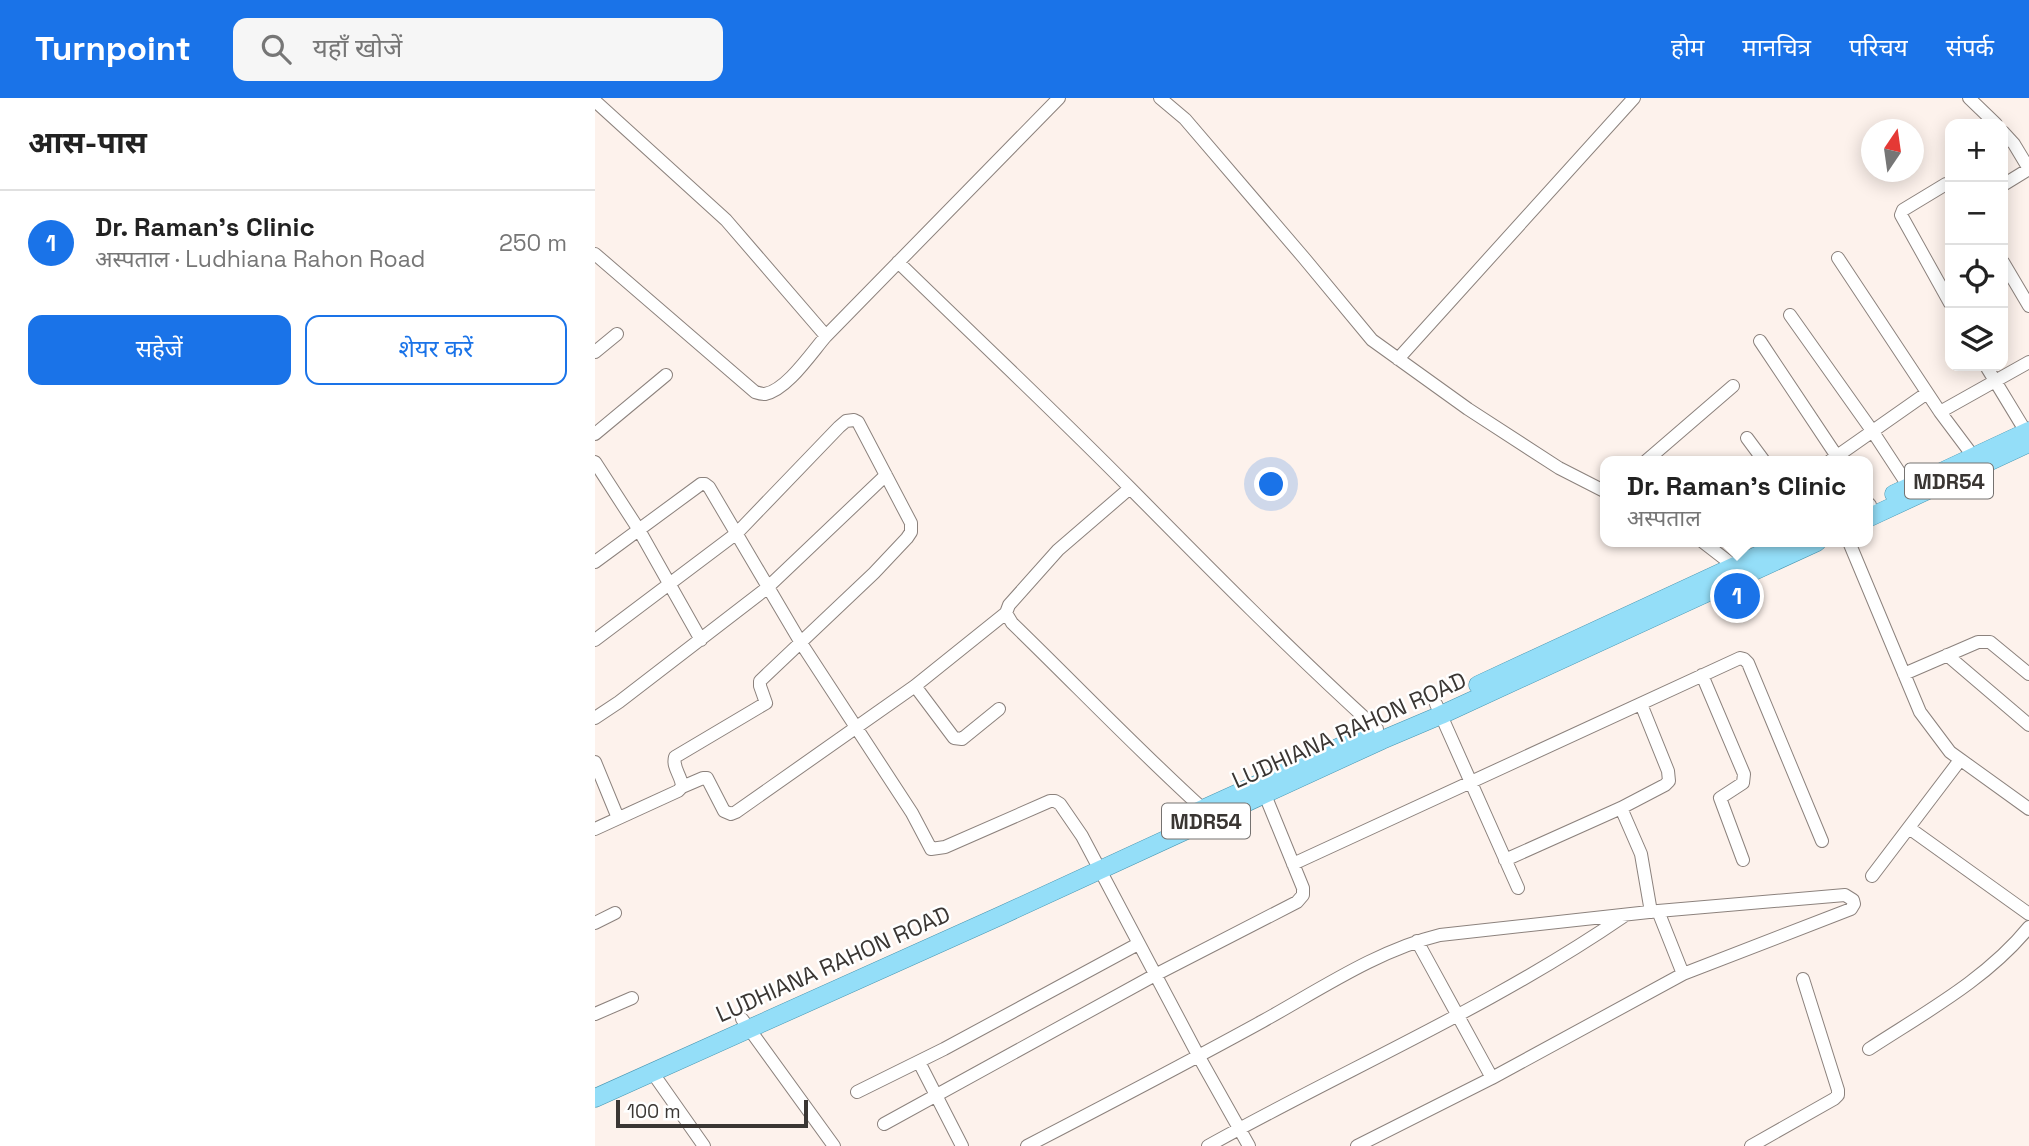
<!DOCTYPE html>
<html lang="hi">
<head>
<meta charset="utf-8">
<style>
	body { margin:0; font-family:"Space Grotesk","Noto Sans Devanagari",sans-serif; background:#f6f6f6; color:#222 }
	.controls { position:absolute; right:21px; top:21px; display:grid; overflow:hidden; border-radius:14px; box-shadow:0 4px 18px #0003 }
	.controls button { width:63px; height:63px; display:grid; place-items:center; padding:0; border:0; border-bottom:2px solid #e0e0e0; background:#fff; color:#222; font:35px sans-serif }
	.compass { position:absolute; left:1266px; top:21px; width:63px; height:63px; border-radius:50%; background:#fff; box-shadow:0 4px 18px #0003; rotate:13deg }
	.scale { position:absolute; left:21px; bottom:18px; width:192px; box-sizing:border-box; padding-left:7px; border:4px solid #3a3633; border-top:0; font-size:19px; line-height:24px; white-space:nowrap; color:#3a3633; -webkit-text-stroke:5px #fff; paint-order:stroke }
	.you { position:absolute; left:677px; top:387px; width:24px; height:24px; margin:-18px; border:5px solid #fff; border-radius:50%; background:#1a73e8; box-shadow:0 0 0 10px #1a73e833 }
	.badge { display:grid; place-items:center; width:46px; height:46px; border-radius:50%; background:#1a73e8; color:#fff; font-size:23px; font-weight:700 }
	.pin { position:absolute; translate:-50% -50%; border:4px solid #fff; box-shadow:0 2px 7px #0006 }
	.popup { position:absolute; left:1005px; top:358px; width:273px; height:91px; box-sizing:border-box; display:grid; place-content:center; border-radius:14px; background:#fff; filter:drop-shadow(0 2px 5px #0005); font-size:23px; white-space:nowrap; color:#767676 }
	.popup b { font-size:26px; color:#222 }
	.popup::after { content:''; position:absolute; left:50%; top:100%; margin-left:-14px; border:14px solid transparent; border-top-color:#fff }
	.list { margin:0; padding:0; list-style:none }
	h2 { display:flex; justify-content:space-between; align-items:center; height:91px; margin:0; padding:0 28px; font-size:30px }
	h2 small { font-size:23px; font-weight:400; color:#767676 }
	.list li { display:grid; grid-template-columns:46px 1fr auto; gap:21px; align-items:center; box-sizing:border-box; height:105px; padding:0 28px; border-top:2px solid #e0e0e0 }
	.list b { display:block; font-size:26px; white-space:nowrap }
	.list p { margin:0; font-size:23px; white-space:nowrap; color:#767676 }
	.list em { font-size:23px; font-style:normal; color:#767676 }
	.actions { display:flex; gap:14px; padding:21px 28px }
	.actions a { flex:1; padding:16px 0; border:2px solid #1a73e8; border-radius:14px; text-align:center; font-size:24px; color:#1a73e8 }
	.actions .main { background:#1a73e8; color:#fff }
	.icon { flex:none; width:38px; height:38px; fill:none; stroke:currentColor; stroke-width:2; stroke-linecap:round; stroke-linejoin:round }
	.map { position:relative; flex:none; width:1434px; height:1048px; overflow:hidden }
	header { display:flex; align-items:center; gap:42px; box-sizing:border-box; height:98px; padding:0 35px; background:#1a73e8; color:#fff }
	header strong { font-size:33px }
	nav { display:flex; gap:38px; margin-inline-start:auto; font-size:24px }
	.search { width:490px; height:63px; background:#f6f6f6; display:flex; align-items:center; gap:18px; box-sizing:border-box; padding:0 24px; border-radius:14px; color:#767676; font-size:26px }
	main { display:flex }
	aside { flex:1; background:#fff }
	.map>svg:first-child { display:block }
	.lines { fill:none; stroke-linecap:round; stroke-linejoin:round }
	.minor-casing { stroke:#8c827d; stroke-width:14 }
	.primary-casing { stroke:#4695b0; stroke-width:19 }
	.minor { stroke:#fff; stroke-width:12 }
	.primary { stroke:#94def8; stroke-width:18 }
	.labels { text-anchor:middle; dominant-baseline:central; stroke-width:5; stroke-linejoin:round; paint-order:stroke }
	.shield { fill:#fff; stroke:#757270; stroke-width:2 }
	.shield-label { font-size:21px; font-weight:bold; fill:#3a3633 }
	.street-label { font-size:23px; fill:#3a3633; stroke:#fff }
</style>
</head>
<body>
<header>
<strong>Turnpoint</strong>
<div class="search"><svg class="icon" aria-label="search" viewBox="0 0 24 24"><circle cx="10" cy="10" r="6"/><path d="M15 15l6 6"/></svg>यहाँ खोजें</div>
<nav><a>होम</a><a>मानचित्र</a><a>परिचय</a><a>संपर्क</a></nav>
</header>
<main>
<aside>
<h2>आस-पास<small></small></h2>
<ul class="list">
<li><span class="badge">1</span><div><b>Dr. Raman's Clinic</b><p>अस्पताल · Ludhiana Rahon Road</p></div><em>250 m</em></li>
</ul>
<div class="actions"><a class="main">सहेजें</a><a>शेयर करें</a></div>
</aside>
<div class="map">
<svg width="1434" height="1048" viewBox="0 0 1434 1048">
	<rect width="100%" height="100%" fill="#fdf2ec"/>
	<g class="lines">
		<!-- minor casing -->
		<g class="minor-casing">
			<path id="minor" d="M565 0 590 21 709 160 777 242 873 311 964 370 1011 394
				M1374 0 1401 26
				M0 3 131 122 231 238 464 0
				M1408 34 1419 46 1434 71
				M1355 85 1351 86 1308 112 1306 117 1355 205
				M1408 87 1434 71
				M0 156 160 294C163 295 167 296 170 296 192 292 217 254 231 238
				M1243 160 1345 314 1378 358
				M303 164C380 239 459 313 535 390 616 472 697 554 782 631
				M1408 164 1434 208
				M1195 217 1278 334 1314 389
				M1165 243 1245 363
				M0 254 22 236
				M803 261 1039 0
				M1391 268 1431 334
				M1345 314 1434 264
				M0 336 71 277
				M1152 340 1169 363
				M1051 363 1138 288
				M1235 363 1332 295
				M0 364 44 432 106 542
				M535 390 463 452 414 507 411 515 417 525C481 587 542 651 608 711
				M1273 405 1275 407
				M1108 444 1139 468 1142 473
				M1254 444 1325 614 1355 654 1434 711
				M0 464 106 386H110L114 389 206 545 317 715 336 751 350 749 455 703H460L465 706 487 738 604 959 654 1048
				M0 542 142 435 244 329 251 323 259 322 263 324 316 425V434L312 440 279 475 165 583V588L171 605 80 659C77 670 87 678 87 689L83 693 0 731
				M1352 557 1434 627
				M1309 576 1383 544H1395L1434 576
				M1107 577 1149 676 1148 685 1125 700 1148 762
				M320 588 359 640 367 641 404 611
				M841 606 923 790
				M0 620 24 604 172 490 291 377
				M0 664 23 720
				M87 689 108 680H112L129 713 136 716 141 714 320 588 411 515
				M1026 710 1046 756 1056 814
				M1314 730 1434 816
				M910 762 1026 710 1070 687 1074 683 1073 673 1046 606
				M698 766 1145 560 1149 561 1153 565 1227 743
				M1277 778 1365 662
				M1063 813 1088 876
				M0 825 20 815
				M822 843 897 980
				M0 916 37 900
				M147 921 239 1048
				M1274 951C1329 915 1392 881 1434 829
				M324 964 367 1048
				M57 974 109 1048
				M262 994 349 951 543 846
				M289 1026 560 877 702 804 708 797V790L670 697
				M432 1048C511 1007 590 966 668 923 724 892 783 852 845 837L1063 813 1250 797 1258 802 1259 806 1256 811 1088 876 897 980 762 1048
				M613 1048C751 971 898 908 1029 818
				M1156 1048 1239 1001 1243 997V992L1208 881"/>
		</g>
		<!-- primary casing -->
		<g class="primary-casing">
			<path id="primary" d="M1299 396 1434 333
				M1273 420 1434 345
				M883 587 1192 444
				M586 721 771 637
				M0 1000 405 818 787 642 846 617 1222 444"/>
		</g>
		<!-- minor -->
		<use href="#minor" class="minor"/>
		<!-- primary -->
		<use href="#primary" class="primary"/>
	</g>
	<g class="labels">
		<!-- shield labels -->
		<g class="shield">
			<rect x="1310" y="365.5" width="88" height="35" rx="5"/>
			<rect x="567" y="705.5" width="88" height="35" rx="5"/>
		</g>
		<g class="shield-label">
			<text x="1354" y="383">MDR54</text>
			<text x="611" y="723">MDR54</text>
		</g>
		<!-- street labels -->
		<g class="street-label">
			<text transform="translate(754 632) rotate(-24)">LUDHIANA RAHON ROAD</text>
			<text transform="translate(238 866) rotate(-24)">LUDHIANA RAHON ROAD</text>
		</g>
	</g>
</svg>
<div class="controls">
<button>+</button>
<button>−</button>
<button><svg class="icon" aria-label="locate" viewBox="0 0 24 24"><circle cx="12" cy="12" r="6"/><path d="M12 2v4M12 18v4M2 12h4M18 12h4"/></svg></button>
<button><svg class="icon" aria-label="layers" viewBox="0 0 24 24"><path d="M12 4l9 5-9 5-9-5zM3 14l9 5 9-5"/></svg></button>
</div>
<svg class="compass" viewBox="-18 -18 36 36"><path d="M0-13l5 13h-10z" fill="#e53935"/><path d="M0 13l5-13h-10z" fill="#767676"/></svg>
<div class="scale">100 m</div>
<div class="you"></div>
<div class="pin badge" style="left:1142px;top:498px">1</div>
<div class="popup"><b>Dr. Raman's Clinic</b>अस्पताल</div>
</div>
</main>
</body>
</html>
